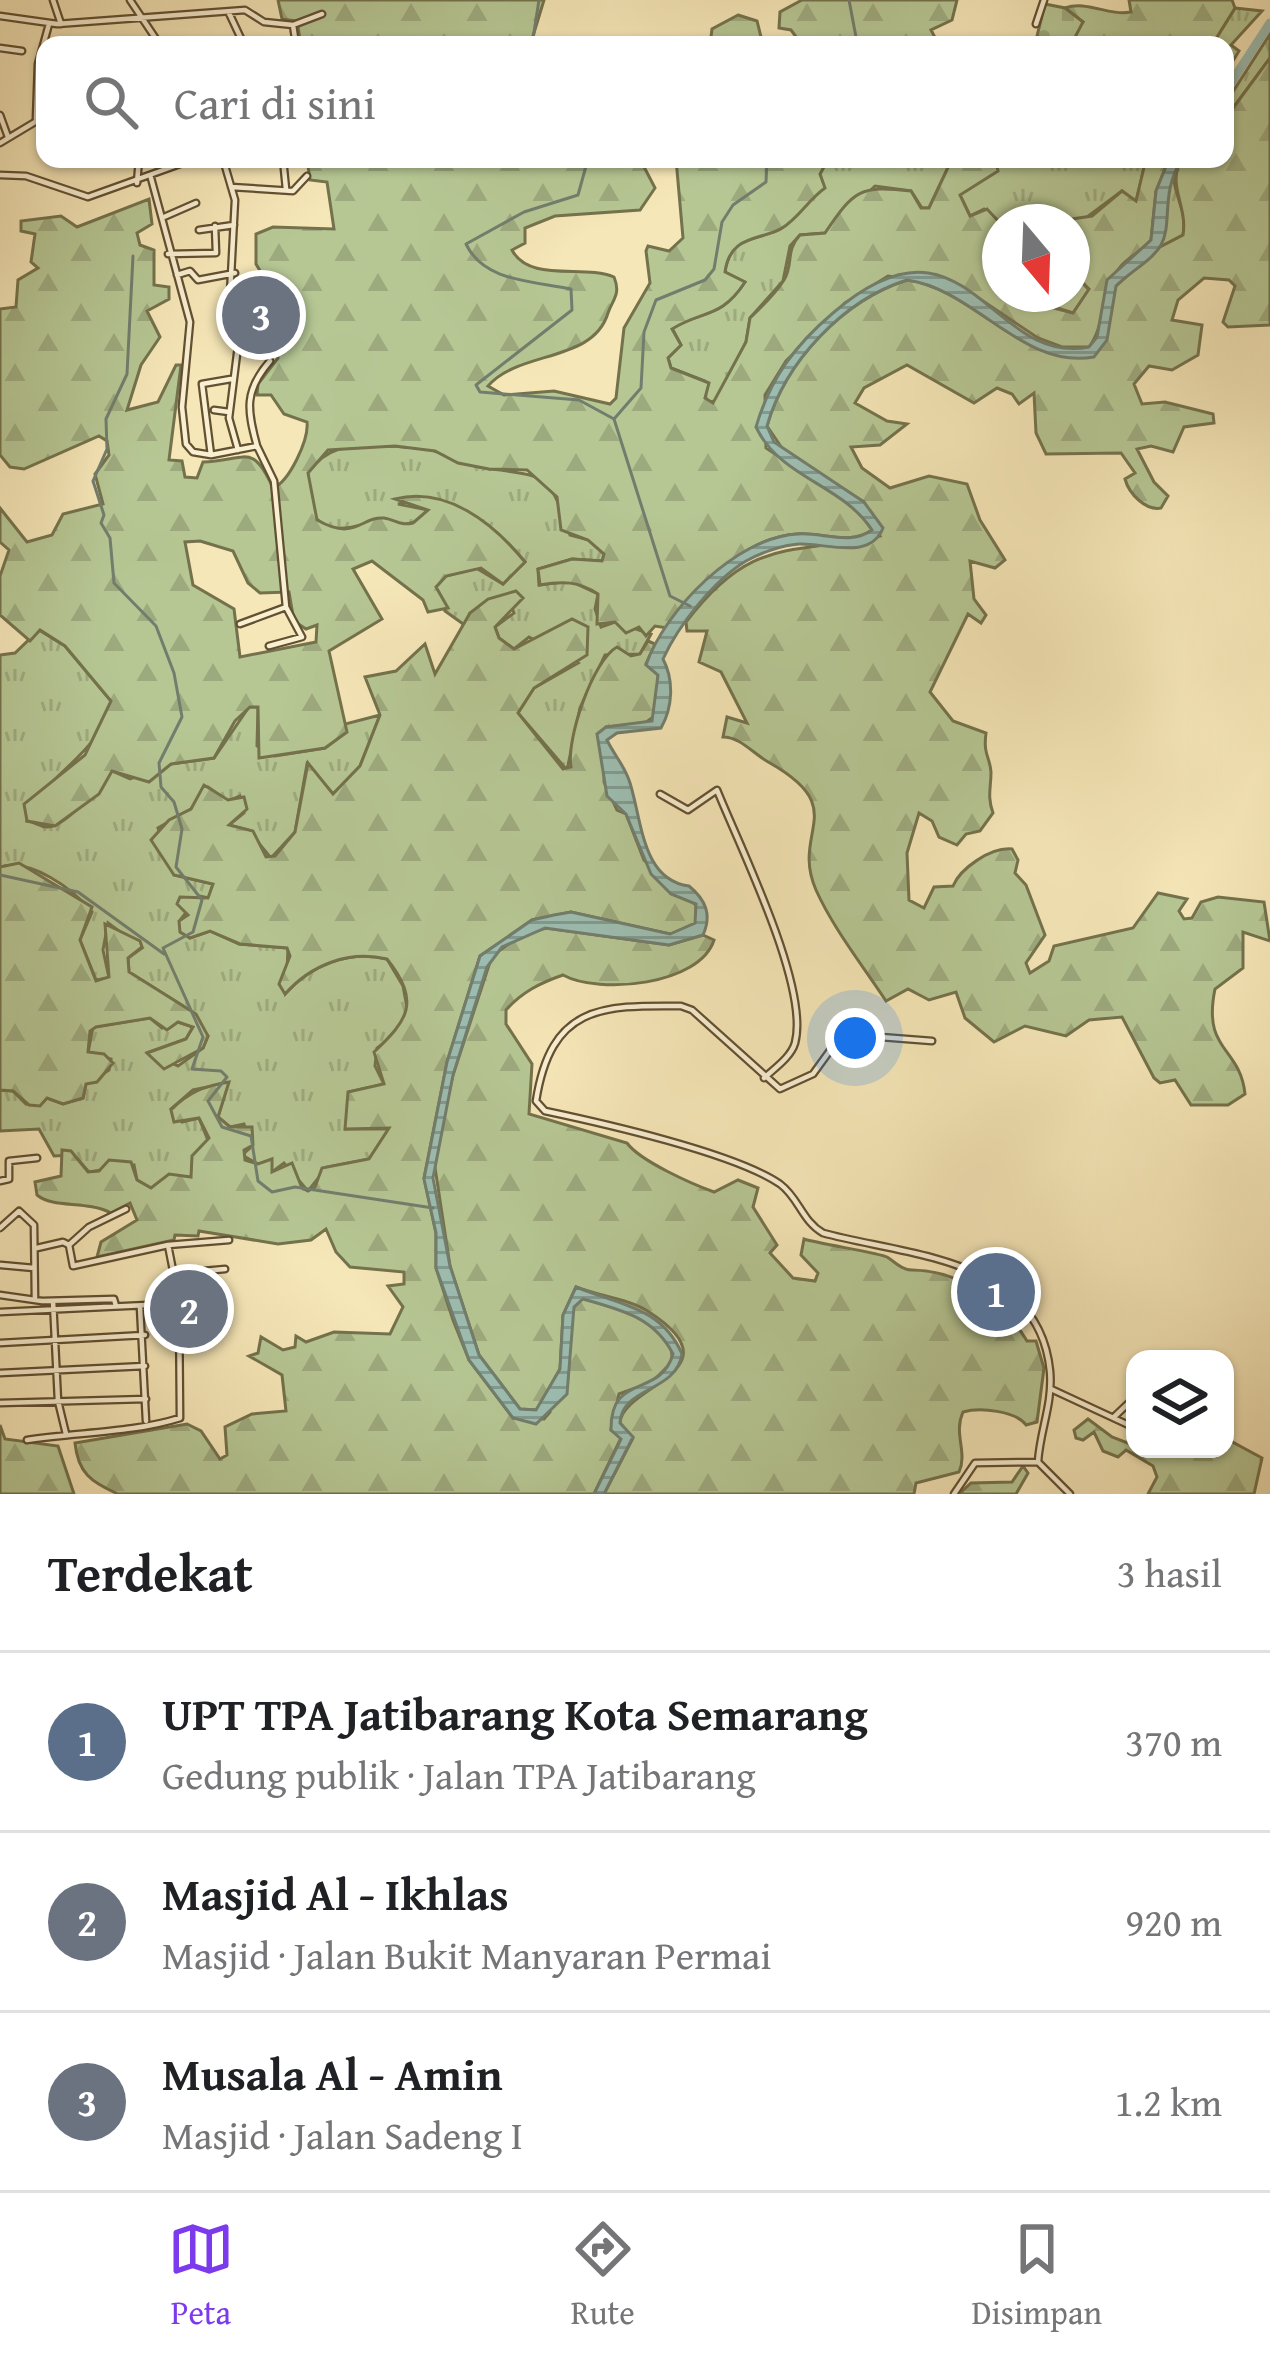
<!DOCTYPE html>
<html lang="id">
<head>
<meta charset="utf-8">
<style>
	body { margin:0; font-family:"Gentium Book Plus",serif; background:#f6f6f6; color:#202124 }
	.controls { position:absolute; right:36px; bottom:36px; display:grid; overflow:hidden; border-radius:24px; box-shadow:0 3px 9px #0004 }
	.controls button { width:108px; height:108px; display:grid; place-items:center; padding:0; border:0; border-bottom:3px solid #e0e0e0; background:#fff; color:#202124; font:60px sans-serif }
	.compass { position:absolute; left:982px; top:204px; width:108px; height:108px; border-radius:50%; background:#fff; box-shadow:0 3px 9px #0004; rotate:161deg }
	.you { position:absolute; left:855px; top:1038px; width:42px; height:42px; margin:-30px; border:9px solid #fff; border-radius:50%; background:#1a73e8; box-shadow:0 0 0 18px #1a73e833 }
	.badge { display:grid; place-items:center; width:78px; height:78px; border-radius:50%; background:#7c3aed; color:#fff; font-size:39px; font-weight:700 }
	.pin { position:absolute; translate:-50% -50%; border:6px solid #fff; box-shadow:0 3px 12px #0006 }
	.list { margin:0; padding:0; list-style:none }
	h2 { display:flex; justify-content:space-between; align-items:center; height:156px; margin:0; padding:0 48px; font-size:51px }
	h2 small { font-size:39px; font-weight:400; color:#757577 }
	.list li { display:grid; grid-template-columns:78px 1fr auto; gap:36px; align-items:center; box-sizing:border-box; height:180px; padding:0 48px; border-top:3px solid #e0e0e0 }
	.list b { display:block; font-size:45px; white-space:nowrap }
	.list p { margin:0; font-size:39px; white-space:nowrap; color:#757577 }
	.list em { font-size:39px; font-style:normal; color:#757577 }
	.icon { flex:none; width:66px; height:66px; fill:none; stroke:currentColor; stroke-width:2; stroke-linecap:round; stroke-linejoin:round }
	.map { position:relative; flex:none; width:1270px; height:1494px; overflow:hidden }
	.search { position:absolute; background:#fff; box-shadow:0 3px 9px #0004; left:36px; right:36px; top:36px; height:132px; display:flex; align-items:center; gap:30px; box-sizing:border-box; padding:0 42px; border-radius:24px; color:#757577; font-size:45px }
	.sheet { height:696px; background:#fff }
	nav { display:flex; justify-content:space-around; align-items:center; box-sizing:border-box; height:168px; border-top:3px solid #e0e0e0; background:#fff; font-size:33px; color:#757577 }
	nav a { display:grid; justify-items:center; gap:6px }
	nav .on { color:#7c3aed }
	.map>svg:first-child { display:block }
	.grass { fill:url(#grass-tufts); stroke:#74724c; stroke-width:3 }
	.forest { fill:url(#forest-firs); stroke:#74724c; stroke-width:3; fill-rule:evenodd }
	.cemetery { fill:url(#cemetery-stones); stroke:#74724c; stroke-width:3 }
	.water { fill:url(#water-rules); stroke:#727e6d; stroke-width:3 }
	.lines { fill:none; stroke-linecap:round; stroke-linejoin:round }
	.stream { stroke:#727e6d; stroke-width:3 }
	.river { stroke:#9dbfb3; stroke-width:9 }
	.street-casing { stroke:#625032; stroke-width:9 }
	.street { stroke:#f9efd1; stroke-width:4.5 }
</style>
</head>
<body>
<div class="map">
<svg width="1270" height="1494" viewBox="0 0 1270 1494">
	<defs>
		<pattern id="grass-tufts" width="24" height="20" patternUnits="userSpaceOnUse" patternTransform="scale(3)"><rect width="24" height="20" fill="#b6c794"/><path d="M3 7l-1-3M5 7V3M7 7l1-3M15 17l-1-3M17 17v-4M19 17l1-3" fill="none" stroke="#9daa7e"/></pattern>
		<pattern id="forest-firs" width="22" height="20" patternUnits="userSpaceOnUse" patternTransform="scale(3)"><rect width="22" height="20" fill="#b6c794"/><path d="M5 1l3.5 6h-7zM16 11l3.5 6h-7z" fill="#9daa7e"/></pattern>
		<pattern id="cemetery-stones" width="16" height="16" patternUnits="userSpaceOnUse" patternTransform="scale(3)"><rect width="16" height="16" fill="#b6c794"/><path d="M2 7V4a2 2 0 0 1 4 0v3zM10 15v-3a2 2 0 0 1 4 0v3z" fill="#9daa7e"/></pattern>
		<pattern id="water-rules" width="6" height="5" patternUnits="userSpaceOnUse" patternTransform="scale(3)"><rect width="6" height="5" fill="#9dbfb3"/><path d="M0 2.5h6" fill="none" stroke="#819b90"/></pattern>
	</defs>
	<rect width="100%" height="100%" fill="#f6e7b8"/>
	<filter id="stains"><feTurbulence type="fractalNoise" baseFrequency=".00167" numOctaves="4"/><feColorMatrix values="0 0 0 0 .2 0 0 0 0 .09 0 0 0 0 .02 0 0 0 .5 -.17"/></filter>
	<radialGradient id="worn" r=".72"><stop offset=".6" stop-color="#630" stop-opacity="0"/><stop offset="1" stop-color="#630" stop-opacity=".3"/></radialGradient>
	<!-- grass -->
	<path class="grass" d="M1235 8 1262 11 1231 45 1239 51 1225 74V45H1212Z
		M1270 34V58L1225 119V104Z
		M828 159H952L929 208H922L911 191 875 186 825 233 800 235 790 246 783 281 750 318 746 342 717 401 706 402 705 381 671 368 668 358 681 345 672 328C703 310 721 319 745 282L725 272C731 228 770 243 788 223 807 202 815 183 828 159Z
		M986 159H1146L1136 202 1122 191 1083 220 1000 223 984 209 970 216 960 195 991 163Z
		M1174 171C1172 195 1188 209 1183 235L1160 247 1166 189Z
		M1072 272 1089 290 1073 313 1014 294H1072Z
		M395 446C407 448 421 447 432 450 450 456 465 466 485 468 548 477 548 471 570 535L589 540 604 554 603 561 572 559 538 569 539 585 570 581 598 594 595 609 601 627 615 622 651 634 640 654 605 655 580 708 567 770 518 713 534 688 578 663 529 637 514 649 499 638 495 627 514 613 507 596 470 613 466 626 445 611 436 587 446 576 476 568 503 584 525 562C490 520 454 492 398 504L428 510 422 520 403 525 386 519C361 522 332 542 311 512L308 473C331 439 359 448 395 446Z
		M39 630 65 646 111 701C100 758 41 774 27 821 34 822 40 826 46 827 65 829 101 783 112 771L130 779 171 764 214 758 249 707H258L257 746 275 756 325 748 346 732 345 724 380 715 360 766 333 794 307 764 295 832 271 858 248 830 229 825 244 813 240 796 228 801 208 787 191 809 158 828 174 875 213 884 209 898 199 896 181 919 190 938 210 931 239 944 288 948 286 993C311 965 349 950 387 959L403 986 408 1013 395 1035 377 1048 375 1066 384 1084 349 1092 346 1129H389L369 1159 327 1167 308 1191 284 1163 272 1172 242 1155 250 1148 244 1124 230 1127 218 1117 228 1083 193 1090 171 1109 182 1122 199 1118 209 1143 196 1153 191 1177 151 1188 137 1180 134 1165 89 1172 74 1155 54 1156 39 1129 0 1131V1090L13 1091 26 1104 40 1105 47 1098 63 1104 83 1098 86 1084 109 1070 111 1059 88 1053 93 1027 150 1018 162 1028 178 1022 193 1027 186 1039 149 1052 178 1066 203 1048 208 1036 183 1006 129 972 128 958 142 948 108 923 103 950 109 978 96 980 80 940 92 912C73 889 31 858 0 867V655L15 653Z"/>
	<!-- forest -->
	<path class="forest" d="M278 0H544L533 36 549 45H301L297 21 282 19Z
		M802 0H957L952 20 931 30 939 45H802L791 30 779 28 780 12Z
		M1129 0H1232L1235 8 1212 45H1052L1067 40 1083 22 1065 8C1087 0 1107 16 1131 12Z
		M738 15 757 21 763 45H710L712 29Z
		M1270 58V325L1228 327 1223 322 1235 286 1229 280 1204 278 1178 300 1172 320 1202 325 1198 355 1172 370 1149 366 1134 384 1142 404 1165 402 1213 414 1214 423 1184 427 1173 452 1151 446 1137 449 1154 482 1168 496 1161 508C1146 511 1129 494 1125 479L1135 473 1121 453 1046 454 1036 433 1034 393 1019 404 1012 394 997 388 974 403 907 365 864 388 855 403 887 421 907 424 880 445 851 447 862 468 890 488 929 476 967 484 980 520 1005 560 995 568 970 561 974 599 986 615 981 623 968 614 930 692 953 721 986 733C983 755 990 757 991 772 991 788 987 796 993 813L980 831 966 834 957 845 939 837 932 821 919 813 907 853 909 900 924 908 934 887 953 886C960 869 990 847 1012 849L1018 860 1015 873 1026 885 1045 935 1026 963 1030 973 1049 961 1054 946 1133 928 1158 893 1187 899 1179 911 1184 919 1192 918 1201 902 1218 897 1264 902 1270 941 1243 932V968L1215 989C1202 1052 1240 1046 1245 1094L1228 1105H1191L1175 1080 1160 1083 1154 1078 1122 1017 1089 1020 1066 1036 1025 1026 994 1042 965 1018 956 992 929 1000 908 989 886 1001C863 966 833 928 816 890 790 831 852 810 770 763 753 754 741 737 723 737L727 717 747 723 721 672 699 662 707 631H687L686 622C751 537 787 555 880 536L864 502 784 451 767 426C785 362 842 301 907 280 975 289 1023 370 1094 356L1116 286 1160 247 1183 235C1188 206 1166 184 1182 159H1225V119Z
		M307 159 642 163 655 188 640 210 555 216 525 228V243L512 250C529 283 585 264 614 277 621 294 613 299 608 313 593 363 519 350 488 386L504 395 554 391 610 404 616 398 624 328 650 283 646 251 648 246 669 251 683 238 676 159H828L820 174 825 188C809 199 798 219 782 228 760 241 730 234 725 272L745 282C721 319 702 310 672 329L681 345 668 358 671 368 709 383 705 398 713 403 746 342 750 318C762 306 774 296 784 280 794 263 785 251 800 235L825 233C854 190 860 185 911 191L921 208H929L952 159 996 162 998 171 960 195 970 216 987 209 1000 223V294L1073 313 1089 289 1072 272V222L1058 221 1092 216 1122 191 1136 201 1146 159H1169L1156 191 1151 240C1142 251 1130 256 1121 266 1101 290 1106 325 1089 347H1062L1038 338 959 285 888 276 845 303 786 361 765 395 766 448 857 509 872 530C850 546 821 532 796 534 738 539 703 588 667 628L655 626 646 636 639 627 626 633 615 622 597 624 598 594C579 581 562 581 540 585L538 569 572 559 602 561 604 554 588 540 561 530 557 497 527 470 489 469 458 463 435 451 395 446 328 450 308 473 317 520C356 542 361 516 384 518 396 520 400 526 413 523L428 510 395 499C447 486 493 523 525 562L503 584 481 568 446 576 436 587 448 608 428 612 423 600 372 561 353 569 382 619 329 651 347 732 325 748 259 758 258 707H250L235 721 214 758 171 764 149 782 112 771 99 794 55 826 27 821 24 804 85 755 111 701 65 646 40 630 30 641 0 615V576L9 550 0 542V508L27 542 52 535 63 514 103 504 95 474 109 455 107 441 99 436 24 469 10 467 0 455V309L16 307 18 280 38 268 31 262 35 234 21 231V221L61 216 77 227 149 199 152 224 137 233 140 245 154 250V285L169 287V299L147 311 160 337 141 365 127 410 158 402 176 365H181L169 460 182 461 185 477 197 478 203 462C247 460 252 442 273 488 289 482 309 440 307 422L284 414 271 395H257L258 384 278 358 271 310 280 304 256 264V234L273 227 334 229 327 182 310 180ZM200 541 233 551 248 583 260 593 289 592 294 621 306 629 317 625 316 642 240 657 234 609 193 585 185 542Z
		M516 591 523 598 495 627 499 638 514 649 572 619 588 627 587 655 534 688 518 713 563 769 571 767C566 739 593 660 617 647L631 656 640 654 648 641 655 644 646 664 658 675 656 715 645 723 606 727 604 782 617 810 626 814 644 860 696 905V923L687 930 670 934 571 912 532 920 480 956 447 1062 424 1178 436 1233V1268L453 1320 469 1360 513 1418 544 1419 550 1412 574 1307 583 1298C614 1309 676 1319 672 1362L652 1382 619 1394 611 1430 621 1438 594 1494H118C91 1482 78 1473 75 1443L187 1424 201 1431 220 1459 227 1455 225 1427 252 1414 286 1411 282 1375 249 1356 258 1353 261 1337 283 1350 295 1347 296 1336 306 1342 334 1332 390 1334 403 1307 388 1286 404 1284V1272L350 1267 336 1252 326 1229 311 1240 278 1244 199 1231 198 1236 175 1235 174 1240 97 1257 101 1242 137 1220 130 1203 111 1213C86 1200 54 1209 37 1195L35 1182 61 1176 62 1150 71 1151 88 1172 99 1171 109 1160 131 1162 137 1180 151 1188 169 1174 191 1177 192 1156 209 1138 199 1118 174 1122 171 1110C189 1092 204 1086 229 1082L218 1117 230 1127H252L253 1145 244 1150 245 1160 258 1164 272 1159V1172L292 1163 302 1188 308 1191 315 1187 322 1168 369 1159 389 1128 345 1129 348 1092 384 1084 374 1052C408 1020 421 1002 387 959 348 950 311 965 285 994L279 984 290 956 287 948 240 944 210 931 190 938 180 932 179 921 188 915 177 904 180 897 208 898 213 884 174 875 151 840 169 820 191 809 204 785 228 800 244 797 247 809 229 825 253 831 266 857 275 856 295 832 308 763 333 794 360 766 380 715 365 677 396 671 425 644 435 674 470 613 488 599Z
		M19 863 92 907 80 940 96 981 109 977 105 924 140 941 142 947 128 958 129 972 196 1014 208 1036 203 1048 164 1069 147 1053 186 1039 193 1027 178 1022 167 1030 150 1018 96 1027 90 1031 88 1052 104 1054 113 1063 97 1082 86 1084 83 1098 63 1104 47 1098 40 1106 29 1105 13 1091 0 1090V867Z
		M546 928 669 945 703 935 714 940C700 985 599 995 563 975 540 983 522 992 506 1010V1024L532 1064 529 1114 627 1143C640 1161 692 1184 714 1192L738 1180 758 1188 753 1207 777 1245 770 1253 793 1278 815 1281 818 1273 801 1255 804 1239C820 1244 880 1253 887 1257 895 1262 902 1270 912 1270 958 1270 1003 1301 1027 1341H1036L1044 1368 1037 1422 1026 1425C1016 1411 980 1407 963 1412 953 1434 968 1452 959 1472L916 1483 914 1494H604L633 1438 620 1423C622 1385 740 1371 649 1312 630 1299 598 1296 576 1287L563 1315 560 1369 537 1410 520 1409 479 1355 450 1266 434 1161 453 1075 492 956 518 937Z
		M1088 1419 1112 1437 1161 1456 1170 1449H1225V1438L1262 1458 1254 1494H1148L1157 1477 1153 1466 1126 1450 1118 1457 1103 1451 1094 1432 1083 1440 1076 1438 1074 1430Z
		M0 1425 5 1439 58 1446 74 1494H0Z
		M1023 1466 1028 1473 1016 1494H959L971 1483 1012 1482Z"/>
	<!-- cemetery -->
	<path class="cemetery" d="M1045 4 1065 8 1083 22 1073 41 1052 44 1037 36Z"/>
	<!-- water -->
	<path class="water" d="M1169 159H1182C1160 193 1173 223 1161 245 1151 262 1129 272 1116 286L1107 340 1094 357C1023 370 975 289 907 280 843 300 785 362 767 426L774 442 864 502 883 528C870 561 826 543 799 544 783 545 760 553 746 561 713 581 678 626 663 659 674 680 673 707 661 728L617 733 607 740C614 755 625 766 630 783 642 821 642 880 689 886 706 900 712 915 703 935L669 945 545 928 502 947 487 967 453 1075 433 1178 450 1266 479 1355 520 1409 536 1410 560 1369 563 1315 576 1287C620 1305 662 1307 682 1354 676 1393 622 1386 620 1423L633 1437 604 1494H594L621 1439 611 1430C610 1372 660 1399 673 1354 654 1317 621 1310 583 1299L574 1307 567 1394 536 1424 513 1418 469 1360 436 1268V1233L424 1179 447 1062 480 956 532 920 554 915 571 912 670 934 695 923 696 904 671 894 651 874 626 814 607 796 597 734 606 727 652 721 658 675 646 665C665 610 736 537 798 534 822 532 850 546 872 530 842 484 780 478 756 427 770 379 795 345 833 313 967 197 989 367 1089 347L1097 337 1107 280 1151 240 1156 191Z"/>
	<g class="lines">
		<!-- stream -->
		<path class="stream" d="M532 45 539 0
			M848 45 856 37 849 0
			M588 159 578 195 524 212 466 244C484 282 533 281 571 289L572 310 476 385 480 392 579 400 614 419 670 596 690 606
			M133 256 127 374 106 419 107 449 93 481 104 515 101 523 110 538 114 583 156 626 174 673 182 717 159 763 161 787 174 802 182 829 176 867 202 900 193 932 163 948 203 1037 192 1069 221 1071 227 1077 208 1101 222 1127 251 1136 258 1181 272 1192 295 1187 433 1208
			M614 419 641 388 644 332 656 300 705 280 714 269 722 222 733 205 766 182 767 159
			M0 875 78 892 164 954"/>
		<!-- river -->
		<path class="river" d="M1225 92 1270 23"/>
		<!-- street casing -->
		<g class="street-casing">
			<path id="street" d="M53 0 61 24
				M130 0 160 45
				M229 13 244 45
				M0 16 57 24 245 10 264 22 293 25
				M1036 24 1044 0
				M296 45 293 25 322 14
				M0 48 22 51
				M0 115 8 137
				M36 119 38 64 49 24
				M0 143 45 116
				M223 159 235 200 230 295 238 346 229 418 238 450
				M283 159 286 189
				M0 175 26 176 88 197 194 159
				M151 178 190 322 182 407 186 444 193 452 211 455 257 446 274 481 286 607 240 624
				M137 183 139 159
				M231 187 293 191 307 176
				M164 217 196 203
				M199 230 234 225
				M168 254 216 253 215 226
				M177 275 190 271 198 280 235 273
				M235 313 249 310 255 318
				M214 410 229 412
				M257 446C247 410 244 391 270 361
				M211 455 202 384 231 379
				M269 646 302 637 286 607
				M660 794 688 810 717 790C739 845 810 987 795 1043 791 1057 775 1068 764 1078
				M932 1041 842 1034 813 1074 780 1089 692 1010 681 1006C600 1005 551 1006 536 1101L545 1111C602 1123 735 1153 780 1184 799 1198 802 1221 823 1233 907 1256 1039 1257 1050 1371 1053 1404 1040 1430 1038 1462L1070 1494
				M0 1181 9 1179V1161L37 1158
				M0 1228 19 1211 34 1225 35 1300
				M69 1245 89 1227 126 1209
				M37 1248 63 1242 69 1245 73 1266 168 1245 229 1240
				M1 1265 34 1268
				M171 1274 225 1269
				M0 1295 42 1301 114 1299 116 1306
				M53 1301 58 1401 66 1434
				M140 1307 146 1421
				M0 1312 210 1302
				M0 1343 145 1335
				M0 1373 145 1366
				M1051 1389 1135 1428
				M0 1403 146 1399
				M1114 1417 1135 1397
				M27 1440C78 1432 132 1433 180 1418L179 1301 168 1245
				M954 1494 975 1463 1038 1462"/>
		</g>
		<!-- street -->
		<use href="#street" class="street"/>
	</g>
	<rect width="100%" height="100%" filter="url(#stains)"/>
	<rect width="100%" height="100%" fill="url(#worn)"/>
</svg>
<div class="controls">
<button><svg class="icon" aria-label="layers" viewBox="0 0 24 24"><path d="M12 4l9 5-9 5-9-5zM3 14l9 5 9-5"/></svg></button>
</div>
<svg class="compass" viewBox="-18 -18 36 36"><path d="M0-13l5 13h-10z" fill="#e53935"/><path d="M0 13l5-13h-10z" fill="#757577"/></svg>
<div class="you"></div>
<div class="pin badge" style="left:996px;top:1292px;background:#5c6f8a">1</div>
<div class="pin badge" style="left:189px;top:1309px;background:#6b7280">2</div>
<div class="pin badge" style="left:261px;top:315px;background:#6b7280">3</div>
<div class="search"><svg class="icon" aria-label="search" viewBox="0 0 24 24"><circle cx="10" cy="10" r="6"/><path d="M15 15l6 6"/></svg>Cari di sini</div>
</div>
<section class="sheet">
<h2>Terdekat<small>3 hasil</small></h2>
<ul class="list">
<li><span class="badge" style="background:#5c6f8a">1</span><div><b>UPT TPA Jatibarang Kota Semarang</b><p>Gedung publik · Jalan TPA Jatibarang</p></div><em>370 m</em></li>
<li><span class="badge" style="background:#6b7280">2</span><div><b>Masjid Al - Ikhlas</b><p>Masjid · Jalan Bukit Manyaran Permai</p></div><em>920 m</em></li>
<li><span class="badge" style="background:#6b7280">3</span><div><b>Musala Al - Amin</b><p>Masjid · Jalan Sadeng I</p></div><em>1.2 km</em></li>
</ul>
</section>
<nav>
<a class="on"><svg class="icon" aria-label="map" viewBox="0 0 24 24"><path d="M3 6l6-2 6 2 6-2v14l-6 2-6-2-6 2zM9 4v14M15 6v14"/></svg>Peta</a>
<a><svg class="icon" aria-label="directions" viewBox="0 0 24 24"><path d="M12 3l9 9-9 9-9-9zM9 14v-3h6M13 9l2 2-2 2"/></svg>Rute</a>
<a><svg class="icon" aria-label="saved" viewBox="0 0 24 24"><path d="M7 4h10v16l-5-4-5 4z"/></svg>Disimpan</a>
</nav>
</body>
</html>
